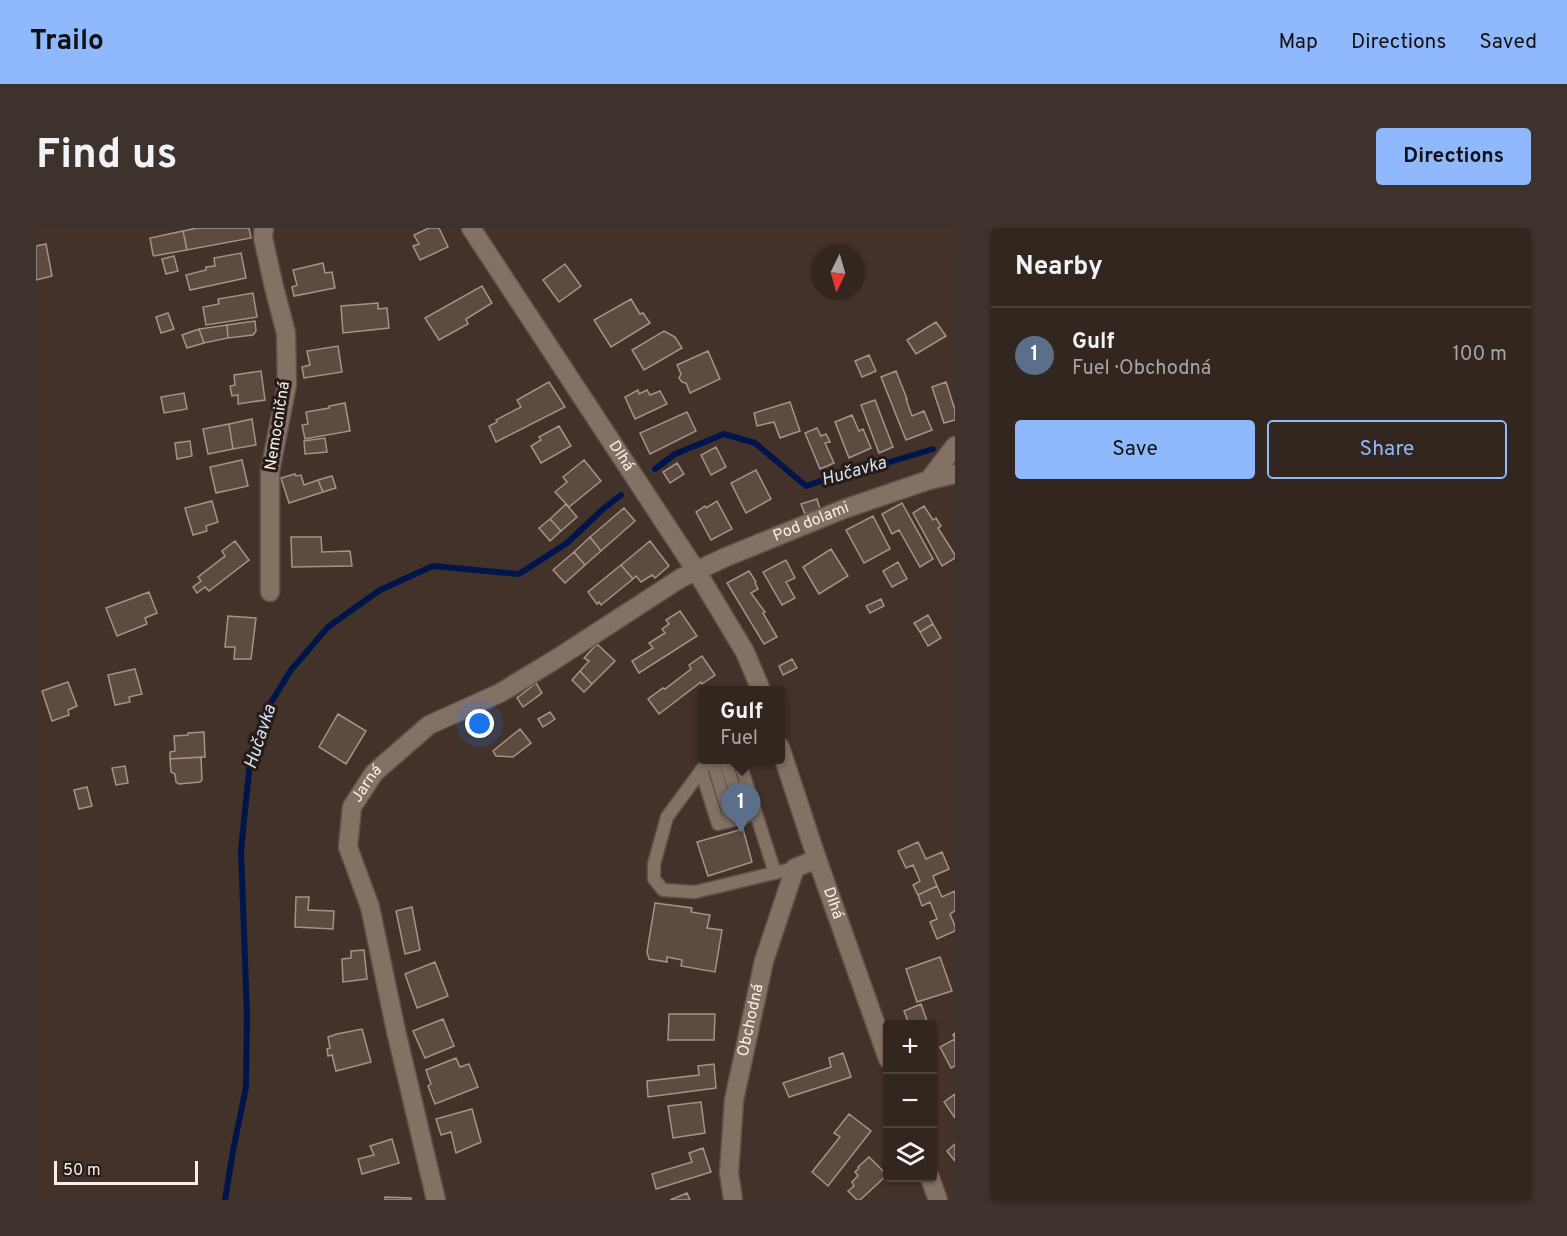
<!DOCTYPE html>
<html lang="en">
<head>
<meta charset="utf-8">
<style>
	body { margin:0; font-family:Overpass,sans-serif; background:#3d322c; color:#f1f3f6 }
	.controls { position:absolute; right:18px; bottom:18px; display:grid; overflow:hidden; border-radius:6px; box-shadow:0 2px 4px #0004 }
	.controls button { width:54px; height:54px; display:grid; place-items:center; padding:0; border:0; border-bottom:2px solid #4d433d; background:#32261f; color:#f1f3f6; font:30px sans-serif }
	.compass { position:absolute; left:775px; top:18px; width:54px; height:54px; border-radius:50%; background:#32261f; box-shadow:0 2px 4px #0004; rotate:185deg }
	.scale { position:absolute; left:18px; bottom:15px; width:144px; box-sizing:border-box; padding-left:6px; border:3px solid #faeee8; border-top:0; font-size:16px; line-height:21px; white-space:nowrap; color:#faeee8; -webkit-text-stroke:4px #241c18; paint-order:stroke }
	.you { position:absolute; left:444px; top:496px; width:21px; height:21px; margin:-15px; border:4px solid #fff; border-radius:50%; background:#1a73e8; box-shadow:0 0 0 9px #1a73e833 }
	.badge { display:grid; place-items:center; width:39px; height:39px; border-radius:50%; background:#90b8fd; color:#fff; font-size:20px; font-weight:700 }
	.pin { position:absolute; translate:-50% -50px; filter:drop-shadow(0 2px 3px #0008) }
	.pin::after { content:''; position:absolute; top:32px; width:21px; height:18px; background:inherit; clip-path:polygon(0 0,100% 0,50% 100%) }
	.popup { position:absolute; left:662px; top:458px; width:87px; height:78px; box-sizing:border-box; display:grid; place-content:center; border-radius:6px; background:#32261f; filter:drop-shadow(0 2px 4px #0005); font-size:20px; white-space:nowrap; color:#a8a5a4 }
	.popup b { font-size:22px; color:#f1f3f6 }
	.popup::after { content:''; position:absolute; left:50%; top:100%; margin-left:-12px; border:12px solid transparent; border-top-color:#32261f }
	.list { margin:0; padding:0; list-style:none }
	h2 { display:flex; justify-content:space-between; align-items:center; height:78px; margin:0; padding:0 24px; font-size:26px }
	h2 small { font-size:20px; font-weight:400; color:#a8a5a4 }
	.list li { display:grid; grid-template-columns:39px 1fr auto; gap:18px; align-items:center; box-sizing:border-box; height:96px; padding:0 24px; border-top:2px solid #4d433d }
	.list b { display:block; font-size:22px; white-space:nowrap }
	.list p { margin:0; font-size:20px; white-space:nowrap; color:#a8a5a4 }
	.list em { font-size:20px; font-style:normal; color:#a8a5a4 }
	.actions { display:flex; gap:12px; padding:18px 24px }
	.actions a { flex:1; padding:14px 0; border:2px solid #90b8fd; border-radius:6px; text-align:center; font-size:21px; color:#90b8fd }
	.actions .main { background:#90b8fd; color:#111 }
	.icon { flex:none; width:33px; height:33px; fill:none; stroke:currentColor; stroke-width:2; stroke-linecap:round; stroke-linejoin:round }
	.map { position:relative; flex:none; width:919px; height:972px; overflow:hidden; border-radius:6px }
	header { display:flex; align-items:center; gap:36px; box-sizing:border-box; height:84px; padding:0 30px; background:#90b8fd; color:#111 }
	header strong { font-size:28px }
	nav { display:flex; gap:33px; margin-inline-start:auto; font-size:21px }
	.intro { display:flex; align-items:center; justify-content:space-between; box-sizing:border-box; height:144px; padding:0 36px }
	h1 { margin:0; font-size:42px }
	.button { padding:15px 27px; border-radius:6px; background:#90b8fd; color:#111; font-size:21px; font-weight:700 }
	main { display:flex; gap:36px; padding:0 36px }
	aside { flex:1; background:#32261f; border-radius:6px; box-shadow:0 2px 4px #0004 }
	.map>svg:first-child { display:block }
	.lines { fill:none; stroke-linecap:round; stroke-linejoin:round }
	.stream { stroke:#00154c; stroke-width:6 }
	.building { fill:#5d4b41; stroke:#a79287; stroke-width:1.5 }
	.lane-casing { stroke:#5f5149; stroke-width:15 }
	.street-casing { stroke:#5f5149; stroke-width:21 }
	.secondary-casing { stroke:#5f5149; stroke-width:21 }
	.lane { stroke:#847166; stroke-width:12 }
	.street { stroke:#847166; stroke-width:18 }
	.secondary { stroke:#847166; stroke-width:18 }
	.labels { text-anchor:middle; dominant-baseline:central; stroke-width:6; stroke-linejoin:round; paint-order:stroke }
	.street-label { font-size:16px; fill:#faeee8; stroke:#241c18 }
	.water-label { font-size:18px; font-style:italic; fill:#d6e1f3; stroke:#241c18 }
</style>
</head>
<body>
<header>
<strong>Trailo</strong>
<nav><a>Map</a><a>Directions</a><a>Saved</a></nav>
</header>
<div class="intro"><h1>Find us</h1><a class="button">Directions</a></div>
<main>
<div class="map">
<svg width="919" height="972" viewBox="0 0 919 972">
	<rect width="100%" height="100%" fill="#433229"/>
	<g class="lines">
		<!-- stream -->
		<path class="stream" d="M619 241 639 226 688 206 719 215 770 258 815 243 847 236 897 221
			M189 972 197 923 210 859 211 787 205 622 214 534 231 481 255 442 292 399 344 362 397 338 483 346 531 315 567 281 585 267"/>
	</g>
	<!-- building -->
	<path class="building" d="M161 0H213L215 10 151 22 147 3Z
		M393 0H403L412 19 384 32 377 18 383 16 378 7Z
		M147 3 151 22 118 28 117 27 114 10Z
		M10 16 16 48 0 52V18Z
		M205 25 210 50 154 62 150 47 170 42V39L179 38 178 30Z
		M138 28 142 43 130 46 126 31Z
		M287 35 289 45 296 44 299 60 258 68 256 59 261 57 257 42Z
		M529 36 545 58 523 74 507 52Z
		M446 58 456 75 430 91 432 96 403 112 389 90Z
		M217 65 221 89 170 97 167 79 183 76 182 71Z
		M595 71 604 86 607 85 614 95 575 119 558 92Z
		M342 75V81L351 80 353 100 307 105 305 78Z
		M132 85 138 101 125 105 120 89Z
		M219 93 220 103 217 107 192 110 191 97Z
		M900 94 910 108 880 126 871 112Z
		M191 97 192 110 168 115 163 101Z
		M163 101 168 115 151 120 146 107Z
		M628 103 639 109 646 120 608 142 596 122Z
		M302 118 306 144 268 150 266 139 274 137 271 123Z
		M672 123 684 151 654 165 650 155 646 154 643 150 645 146 641 137Z
		M833 127 840 143 826 149 819 133Z
		M225 143 229 172 202 176V167L196 168 194 158 199 157 198 147Z
		M860 143 871 171H870L876 188 888 183 896 202 870 212 845 149Z
		M513 154 529 179 460 214 453 198 461 194 460 192 485 179 481 172Z
		M910 154 919 182V192L908 195 896 159Z
		M602 162 603 166 611 162 614 167 624 163 631 176 599 191 589 169Z
		M148 165 151 181 128 185 125 169Z
		M839 172 857 219 843 225 825 177Z
		M754 174 764 203 744 210 738 194 721 198 718 185Z
		M309 175 314 203 269 211 266 197 272 196 270 184 293 180V178Z
		M651 184 660 203 614 226 604 205Z
		M816 187 823 203 827 201 835 220 813 230 799 194Z
		M216 191 220 217 197 221 193 196Z
		M193 196 197 221 172 226 167 201Z
		M523 198 535 218 505 235 495 218 505 212 503 209Z
		M781 200 785 208 790 206 794 214 789 215 798 235 784 241 769 205Z
		M289 210 291 224 269 226 268 213Z
		M154 213 156 228 141 231 139 215Z
		M680 219 690 239 675 247 665 227Z
		M206 232 212 258 180 265 174 239Z
		M548 232 565 253 533 279 519 264 531 254 527 249Z
		M641 235 648 246 634 255 627 244Z
		M720 242 735 271 710 285 695 255Z
		M259 246 260 248 265 247 268 257 282 252 287 264 253 275 245 250Z
		M296 248 300 260 287 264 282 252Z
		M781 271 784 281 769 286 765 276Z
		M176 273 182 294 170 298 171 303 157 307 149 280Z
		M681 273 696 301 675 312 660 284 669 278 670 280Z
		M866 275 897 331 884 339 863 302 856 306 846 286Z
		M530 276 541 289 525 303 514 291Z
		M888 278 897 292 900 290 905 298 902 300 919 327V330L906 338 877 285Z
		M588 280 599 293 565 323 554 309Z
		M837 288 854 321 828 335 810 302Z
		M514 291 525 303 514 313 503 300Z
		M255 309H285L286 324 314 323 316 338 256 339Z
		M554 309 565 323 549 337 538 324Z
		M199 313 213 332 173 363 169 359 161 365 157 359 165 353 162 349 189 328 186 323Z
		M614 313 633 338 619 350 616 347 605 354 600 348 597 351 585 337Z
		M795 321 812 348 783 366 767 339Z
		M538 324 549 337 529 355 517 342Z
		M750 332 759 350 750 354 759 370 746 377 727 344Z
		M862 334 871 351 856 359 847 343Z
		M585 337 597 351 565 377 563 374 561 376 552 364Z
		M713 343 720 354 719 355 722 361 715 365 729 384 727 385 741 409 728 416 691 355Z
		M113 364 121 385 109 390 111 396 81 408 70 380Z
		M845 371 848 378 834 385 830 378Z
		M644 383 661 408 603 445 596 433 617 420 613 415 629 405 626 401 633 396 630 392Z
		M892 387 897 396 884 404 878 395Z
		M192 388 220 390 215 431H198L199 419H189Z
		M897 396 905 410 892 418 884 404Z
		M561 416 579 433 556 456 544 443 553 433 548 430Z
		M666 428 679 447 666 456 665 454 623 486 612 471 627 460 629 461 655 441 653 437Z
		M756 431 761 440 747 447 743 438Z
		M99 441 106 466 93 469 94 474 79 477 72 447Z
		M544 443 556 456 548 464 536 452Z
		M32 454 41 478 32 482 33 487 16 493 6 463Z
		M500 455 506 465 487 479 481 470Z
		M437 479 446 495 439 499 429 484Z
		M514 484 519 491 507 499 502 491Z
		M302 486 330 503 310 536 283 519Z
		M484 501 495 515 477 529 460 528 457 523Z
		M168 504 169 529 134 531V524L139 523 138 508 152 507V505Z
		M165 529 166 552 164 554 143 556 140 554 139 546 135 544 134 531Z
		M89 538 92 555 80 557 76 540Z
		M51 559 56 578 43 581 38 562Z
		M707 601 716 634 672 648 661 614Z
		M882 614 890 631 906 624 913 641 897 648 901 658 882 667 877 657 884 653 877 637 870 640 862 623Z
		M901 658 906 669 919 663V683L914 686 919 698V703L901 711 894 694 901 691 894 674 886 678 882 667Z
		M260 669H273L272 682 298 683 297 701 259 699Z
		M619 675 656 680 655 684 674 687 671 700 686 702 679 744 645 738 646 732 631 729V734L613 731 611 724Z
		M376 679 384 722 369 726 360 683Z
		M328 722 331 751 307 754 306 731 315 730V723Z
		M904 729 916 763 881 774 870 741Z
		M399 734 412 768 381 780 369 746Z
		M885 776 892 796H873L868 783Z
		M633 786H679L678 812H632Z
		M407 791 418 818 389 830 377 803Z
		M326 801 335 834 300 843 296 827 292 828 291 821 294 820 292 809 301 806Z
		M919 805V838L915 840 904 819 919 811 917 807Z
		M807 825 815 849 753 869 747 855 795 839 793 830Z
		M420 830 424 839 433 836 442 859 399 876 392 858 395 856 390 842Z
		M678 836 680 860 612 869 611 853 663 847 662 838Z
		M919 866V890L908 874Z
		M665 874 669 905 637 910 632 878Z
		M436 881 445 914 420 925 415 904 405 907 400 891Z
		M813 886 835 903 792 958 776 944 804 909 798 905Z
		M356 911 363 935 326 946 322 931 338 927 334 918Z
		M919 916V933L911 923Z
		M667 920 675 944 620 961 616 946 656 934 653 925Z
		M833 929 851 947 824 972H821L812 963 818 958 816 954 822 948 819 944 823 940 822 939Z
		M651 965 654 972H634Z
		M349 969 375 970V972H349Z"/>
	<g class="lines">
		<!-- lane casing -->
		<g class="lane-casing">
			<path id="lane" d="M673 532 631 589 618 636V651L627 662 659 664 759 640
				M676 532 695 593
				M689 532 708 590
				M703 532 739 645
				M665 542 682 596 720 586"/>
		</g>
		<!-- street casing -->
		<g class="street-casing">
			<g id="street">
				<path d="M228 0 227 10 238 59 250 105 251 157 234 243V364"/>
				<path d="M893 252 919 246"/>
				<path id="s1" d="M400 972 360 803 334 679 312 619 316 579 338 545 393 497 464 465 520 431 645 350 690 329 808 281 893 252 919 218"/>
				<path id="s2" d="M697 972 693 945 698 872 728 733 759 640 781 631"/>
			</g>
		</g>
		<!-- secondary casing -->
		<g class="secondary-casing">
			<g id="secondary">
				<path id="s3" d="M435 0 661 344 709 424 725 462"/>
				<path id="s4" d="M744 519 781 631 852 831"/>
				<path d="M894 950 902 972"/>
			</g>
		</g>
		<!-- lane -->
		<use href="#lane" class="lane"/>
		<!-- street -->
		<use href="#street" class="street"/>
		<!-- secondary -->
		<use href="#secondary" class="secondary"/>
	</g>
	<g class="labels">
		<!-- street labels -->
		<g class="street-label">
			<text transform="translate(242 198) rotate(-81)">Nemocničná</text>
			<text stroke="none"><textPath href="#s3" startOffset="273">Dlhá</textPath></text>
			<text stroke="none"><textPath href="#s1" startOffset="952">Pod dolami</textPath></text>
			<text stroke="none"><textPath href="#s1" startOffset="432">Jarná</textPath></text>
			<text stroke="none"><textPath href="#s4" startOffset="165">Dlhá</textPath></text>
			<text stroke="none"><textPath href="#s2" startOffset="182">Obchodná</textPath></text>
		</g>
		<!-- water labels -->
		<g class="water-label">
			<text transform="translate(818 244) rotate(-16)">Hučavka</text>
			<text transform="translate(225 509) rotate(-72)">Hučavka</text>
		</g>
	</g>
</svg>
<div class="controls">
<button>+</button>
<button>−</button>
<button><svg class="icon" aria-label="layers" viewBox="0 0 24 24"><path d="M12 4l9 5-9 5-9-5zM3 14l9 5 9-5"/></svg></button>
</div>
<svg class="compass" viewBox="-18 -18 36 36"><path d="M0-13l5 13h-10z" fill="#e53935"/><path d="M0 13l5-13h-10z" fill="#a8a5a4"/></svg>
<div class="scale">50 m</div>
<div class="you"></div>
<div class="pin badge" style="left:705px;top:605px;background:#5c6f8a">1</div>
<div class="popup"><b>Gulf</b>Fuel</div>
</div>
<aside>
<h2>Nearby<small></small></h2>
<ul class="list">
<li><span class="badge" style="background:#5c6f8a">1</span><div><b>Gulf</b><p>Fuel · Obchodná</p></div><em>100 m</em></li>
</ul>
<div class="actions"><a class="main">Save</a><a>Share</a></div>
</aside>
</main>
</body>
</html>
